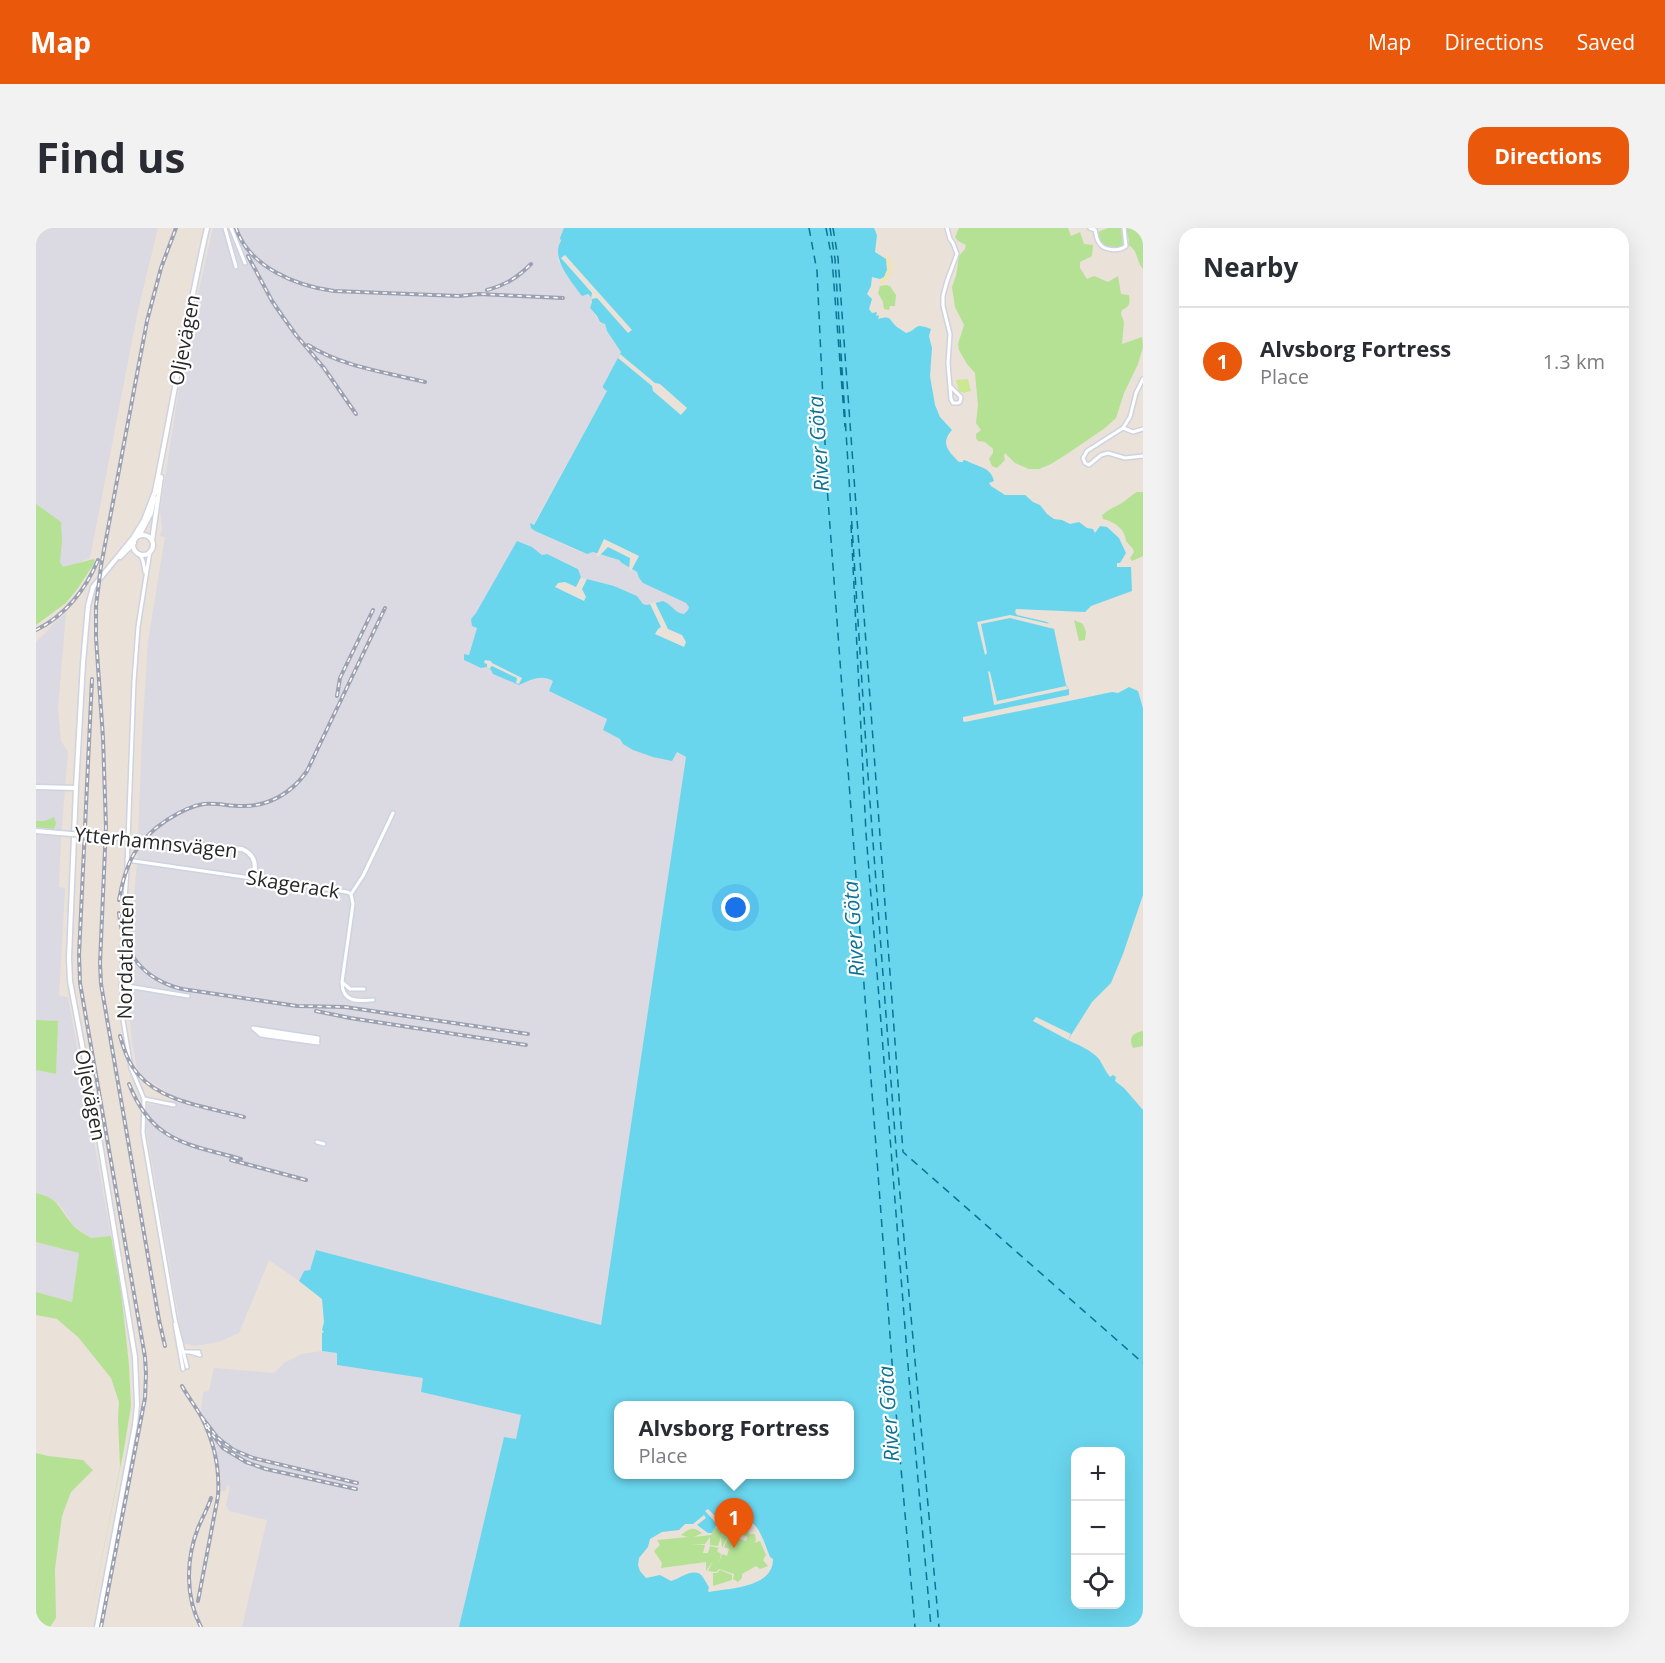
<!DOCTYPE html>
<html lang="en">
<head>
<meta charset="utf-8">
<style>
	body { margin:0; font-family:"Open Sans",sans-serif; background:#f2f2f3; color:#2b2b33 }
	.controls { position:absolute; right:18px; bottom:18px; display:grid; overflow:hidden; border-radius:12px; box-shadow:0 6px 24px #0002 }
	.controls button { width:54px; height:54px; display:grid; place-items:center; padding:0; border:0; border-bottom:2px solid #e1e1e2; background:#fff; color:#2b2b33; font:30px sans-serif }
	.you { position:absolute; left:700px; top:680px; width:21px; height:21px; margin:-15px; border:4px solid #fff; border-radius:50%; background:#1a73e8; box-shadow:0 0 0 9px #1a73e833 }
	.badge { display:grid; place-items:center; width:39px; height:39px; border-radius:50%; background:#ea580c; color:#fff; font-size:20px; font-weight:700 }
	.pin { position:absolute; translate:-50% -50px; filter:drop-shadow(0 2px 3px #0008) }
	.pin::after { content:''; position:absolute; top:32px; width:21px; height:18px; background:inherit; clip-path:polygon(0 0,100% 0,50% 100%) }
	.popup { position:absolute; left:578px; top:1173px; width:240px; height:78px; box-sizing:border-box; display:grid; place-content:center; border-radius:12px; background:#fff; filter:drop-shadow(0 2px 4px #0005); font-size:20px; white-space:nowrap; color:#7c7c81 }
	.popup b { font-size:22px; color:#2b2b33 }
	.popup::after { content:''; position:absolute; left:50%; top:100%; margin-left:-12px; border:12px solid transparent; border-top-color:#fff }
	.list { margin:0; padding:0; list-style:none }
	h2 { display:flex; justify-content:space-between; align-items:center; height:78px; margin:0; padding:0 24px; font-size:26px }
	h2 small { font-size:20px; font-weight:400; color:#7c7c81 }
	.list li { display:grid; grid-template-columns:39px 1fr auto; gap:18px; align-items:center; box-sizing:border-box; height:108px; padding:0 24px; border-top:2px solid #e1e1e2 }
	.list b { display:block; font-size:22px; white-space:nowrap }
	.list p { margin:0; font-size:20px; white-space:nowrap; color:#7c7c81 }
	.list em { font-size:20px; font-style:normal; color:#7c7c81 }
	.icon { flex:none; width:33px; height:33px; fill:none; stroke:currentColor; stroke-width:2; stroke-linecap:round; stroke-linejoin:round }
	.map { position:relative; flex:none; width:1107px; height:1399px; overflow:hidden; border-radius:18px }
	header { display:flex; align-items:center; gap:36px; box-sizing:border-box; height:84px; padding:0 30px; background:#ea580c; color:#fff }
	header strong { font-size:28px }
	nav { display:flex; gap:33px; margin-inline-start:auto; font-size:21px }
	.intro { display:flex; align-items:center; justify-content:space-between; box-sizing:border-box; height:144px; padding:0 36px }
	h1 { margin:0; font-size:42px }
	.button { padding:15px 27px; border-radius:18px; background:#ea580c; color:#fff; font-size:21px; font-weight:700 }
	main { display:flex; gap:36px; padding:0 36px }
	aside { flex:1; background:#fff; border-radius:18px; box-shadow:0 6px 24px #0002 }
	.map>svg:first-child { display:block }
	.industrial { fill:#dbd9e2 }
	.green { fill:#b5e194 }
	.sand { fill:#f0e3ba }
	.pitch { fill:#cbe990 }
	.water { fill:#6ad6ee; fill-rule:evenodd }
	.pier { fill:#eae1d8 }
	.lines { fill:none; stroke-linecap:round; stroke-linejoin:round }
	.ferry { stroke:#0d7395; stroke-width:1.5; stroke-dasharray:8 6; stroke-linecap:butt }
	.minor-casing { stroke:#ced3e1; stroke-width:6 }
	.tertiary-casing { stroke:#ced3e1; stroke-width:7 }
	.minor { stroke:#fff; stroke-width:3 }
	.tertiary { stroke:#fff; stroke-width:4 }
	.rail-casing { stroke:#9ca1b2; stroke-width:4 }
	.rail { stroke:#fff; stroke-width:1.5; stroke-dasharray:4.5; stroke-linecap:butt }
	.tertiary-bridge-casing { stroke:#ced3e1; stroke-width:7; stroke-linecap:butt }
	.tertiary-bridge { stroke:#fff; stroke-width:4 }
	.labels { text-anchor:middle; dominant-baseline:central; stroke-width:4.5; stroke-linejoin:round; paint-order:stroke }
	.street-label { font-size:20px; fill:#272727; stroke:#fff }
	.water-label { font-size:21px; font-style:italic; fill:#0d7395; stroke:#fff }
</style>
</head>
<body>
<header>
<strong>Map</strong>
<nav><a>Map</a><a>Directions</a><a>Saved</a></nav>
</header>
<div class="intro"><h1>Find us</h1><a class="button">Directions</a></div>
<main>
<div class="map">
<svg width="1107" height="1399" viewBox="0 0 1107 1399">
	<rect width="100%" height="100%" fill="#eae1d8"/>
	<!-- industrial -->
	<path class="industrial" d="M0 0H122L102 82 54 330 0 352Z
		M177 0H528L522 22V33L531 45 550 66 556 71 557 74 554 80 564 94 569 96 571 103 585 124 567 160 571 163 497 297 495 296 499 303 535 320 550 326 557 324 583 332 586 335 601 344 603 350 607 355 650 375 653 379 652 382 649 386 643 385 623 373 611 377 607 376 601 368 578 358 551 351 545 349 542 340 511 326 506 327 502 323 435 391 441 400 433 427 427 430 428 432 445 440 451 439 483 457 505 449 512 450 518 453 513 463 572 491 567 502 584 511 590 518 617 529 627 531 640 524 650 529 565 1097 280 1022 274 1043H268L263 1053 233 1032 203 1105 182 1114 159 1118 147 1115 110 900 112 876 128 878 141 871 107 848 101 841 96 814 92 771 96 753 93 727V714L101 636 106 508 112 413 129 309 124 308 126 301 124 283 148 127Z
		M30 385 22 480 25 513 32 524 25 610 23 659 29 660 23 768 32 769 75 1008 55 1010 37 997 23 976 6 966 0 965V842L20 846 21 793 0 792V414L15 399 17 396Z
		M0 1014 43 1024 36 1074 0 1064Z
		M286 1123 302 1125 301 1137 388 1150 385 1164 485 1187 480 1212 468 1209 423 1399H206L231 1292 193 1283 190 1277 194 1258 191 1257 190 1263H185V1249L179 1214 183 1208 165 1184 167 1164 173 1163 178 1140 238 1145 248 1135 266 1126Z"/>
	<!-- green -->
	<path class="green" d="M923 0H1032L1035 8 1044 4 1048 16 1057 17 1056 28 1044 34V40L1051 51 1058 48 1072 54 1082 48 1085 66 1093 67C1094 76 1094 78 1086 82L1085 86 1088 94 1086 116 1106 109 1107 119 1102 136 1088 165 1080 190 1069 200 1031 226 1015 236 1003 241H993L979 235 969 225 968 228 969 232 961 240 956 238 953 231 957 225V221L949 214 942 213 940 210V206L945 202 940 195 942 177 939 145 931 136 923 122 922 116 928 97 919 79 916 59 920 48 923 28 929 21 930 17 922 13 919 9Z
		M1072 0H1085L1087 18C1079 22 1071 19 1064 14L1062 4Z
		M1090 0H1107V41C1100 33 1102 21 1092 17L1093 13Z
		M850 57 854 58 860 67 859 78H854L853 82 848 81 847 74 842 65 844 58Z
		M1101 264H1107V328L1096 333 1094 330 1098 324 1097 321 1090 313C1089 301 1079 294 1067 291L1066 287C1072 282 1077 280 1084 276 1090 273 1095 267 1101 264Z
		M0 276 25 294 26 313 24 334 27 339 58 331 59 334 42 360 30 375 0 397Z
		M1038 392 1047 396 1050 404 1049 412 1043 413Z
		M18 589 20 595 19 599 17 601 0 599V593H9Z
		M0 792 22 793 20 846 0 842Z
		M1107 803V818L1097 820C1092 809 1097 805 1107 803Z
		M0 965C23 970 23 981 36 996 41 1002 49 1006 55 1010L75 1008 85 1063 93 1137 95 1178 88 1221 52 1399 84 1239 82 1190 83 1174 75 1150 42 1109 21 1091 0 1087V1064L36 1074 43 1025 0 1014Z
		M0 1225 12 1228 47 1232 57 1242 35 1264 26 1288 19 1341 20 1390 14 1399H0Z
		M683 1291H696L702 1298 707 1295 711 1303 713 1304 712 1309 698 1304 699 1300 689 1292V1295H687L686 1307 691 1310 686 1320 685 1309 682 1318 674 1317V1309L669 1316 655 1317H669L667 1325H672L674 1318 683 1320 681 1323 685 1326 683 1335 686 1326 691 1328 693 1321 688 1319 692 1310 687 1307 689 1296 696 1300 695 1308 710 1313 713 1306H719L720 1313 718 1315 724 1313 730 1327 727 1332 732 1338 724 1341 720 1338 706 1346V1350L702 1354 697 1351 698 1346 683 1341 680 1344 672 1343 677 1333 670 1343V1334L625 1340 626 1335 618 1323 624 1317 621 1312 652 1309 645 1307C654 1300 657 1298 666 1305L658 1309 675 1307 681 1297 680 1300 683 1301 684 1306Z
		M684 1342 696 1347V1352L677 1358V1345H681Z"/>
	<!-- sand -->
	<path class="sand" d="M848 27H852C861 38 857 51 844 57V51H846L850 31 847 28Z"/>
	<!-- pitch -->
	<path class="pitch" d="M932 151 935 163 928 165 923 163 920 152Z"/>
	<!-- water -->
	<path class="water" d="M528 0H838L841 7 839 24 850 31 851 42 848 49 844 51 836 49 835 58 831 66 836 71 833 81 836 85 841 84 840 88 843 87 842 91C856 87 852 91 861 99 864 101 867 103 870 105 884 101 876 94 895 101L893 108 896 120 894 148 899 177 904 189 916 202C904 215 912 223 923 234H927V232C931 232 934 235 938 236 947 240 955 241 958 253L953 255 955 258 969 267H989L997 274 1004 277 1011 286 1018 291 1026 292 1034 296 1043 294 1051 300 1057 301 1059 305 1064 298 1071 299 1083 310 1090 325 1084 335H1081V339H1095L1096 363 1055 378 1049 384 980 381 979 384 981 387 1011 394 1018 401 1030 457 1033 461V473L1076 464 1082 465 1093 459 1102 463 1107 480V667L1087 726 1075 755 1056 774 1032 812C1042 817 1055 822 1063 831 1067 837 1069 843 1074 849L1077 847 1080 849 1079 853 1088 860 1107 882V1399H423L468 1209 480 1211 485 1187 385 1164 387 1150 301 1137V1125L286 1123V1105L288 1104 286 1102 288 1094 286 1071 263 1053 268 1043 274 1042 280 1022 565 1097 650 529 641 524 636 533 617 529 597 522 587 516 584 511 567 502 571 491 513 463 517 453C505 446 495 452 483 457L457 446 455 442 451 439 445 440 428 432V426L433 427 441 400 436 398 435 391 440 385 481 313 496 319 506 327 511 326 542 341 545 349 551 351 578 358 601 368 607 376 611 377 627 373C636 376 638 385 648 386L652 382 653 379 650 375 607 355 603 350 601 344 586 335 583 332 557 324 551 326 499 303 495 300 494 295 498 297 571 163 567 160V158L585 124 571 103 569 96 564 94 561 88 554 80C557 73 557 71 552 66L546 68C536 54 514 30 525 13L524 10ZM582 1178H813V1246H582ZM1040 1224H1084V1376H1040ZM672 1281 681 1290C720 1287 721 1295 734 1329L737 1331C737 1360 694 1360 673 1364L672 1363 673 1359C670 1355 667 1348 664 1346 654 1341 644 1351 635 1353L624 1347 610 1350 604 1343 602 1337 603 1330 612 1319 614 1311 626 1304 643 1302 649 1296H657L668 1287 670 1290 661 1297 672 1305H676L681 1296 669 1283Z"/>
	<!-- pier -->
	<path class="pier" d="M529 27 596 102 592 105 561 70 556 71 555 70 556 65 525 30Z
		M584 126 619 155 624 156 651 180 645 187 617 163 616 158 582 130Z
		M568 311 603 328 595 343 593 342 594 330 572 319 562 329 560 328Z
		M545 349 551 351 546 361 550 369 548 373 519 359 522 355 529 354 540 359Z
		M619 374 632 401 646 407 650 414 648 419 619 406 622 401 625 399 614 376Z
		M974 387 1014 396 1018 401 974 390 945 396 951 425 949 427 941 394Z
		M449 432 455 433 456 435 486 450 483 456 480 455 481 450 456 438 453 441 451 439V436L448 435Z
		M952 443 954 444 961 473 1030 458 1033 461 958 477Z
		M1033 467V473L929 494 927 493V489Z
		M1000 789 1035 806 1032 812 997 793Z"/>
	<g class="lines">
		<!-- ferry -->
		<path class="ferry" d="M773 0 781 43 791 258 858 1161 879 1399
			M790 0 796 31 809 199
			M794 0 799 31 831 534 861 933 903 1399
			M797 0 802 30 867 924 1107 1135
			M815 297 830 605 873 1150 895 1399"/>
		<!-- minor casing -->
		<g class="minor-casing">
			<path id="minor" d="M189 0 200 39
				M195 0 209 35
				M911 0 914 11 917 15 921 26 911 53 907 68V78L914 106 912 135 915 171 917 175H922L924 174 925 169 915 159
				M1054 0 1059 2C1060 5 1060 9 1062 13 1066 23 1083 24 1090 18L1088 0
				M1107 151 1100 165 1094 189 1087 200 1051 223 1047 230 1049 235 1053 237 1065 227 1072 225 1089 230 1107 228
				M1087 200 1097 204 1107 201
				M114 323 102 399 98 453 91 639 86 726V786L95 840 108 871 107 905 139 1091 151 1139
				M104 326 107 333 109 344
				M91 632 311 664 315 666
				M306 754 317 676 315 666 327 648 357 585
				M85 757 152 768
				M328 761H314L306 754C306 775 322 773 337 772
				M217 800 225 807 282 815
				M217 800 282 810
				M222 804 282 812
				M108 871 138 877
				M281 914 288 916
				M139 1096 147 1141
				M147 1124H163
				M154 1124 164 1127"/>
		</g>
		<!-- tertiary casing -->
		<g class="tertiary-casing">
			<path id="tertiary" d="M119 263C137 175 151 87 171 0
				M97 317a10 10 0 1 1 20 0a10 10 0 1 1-20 0Z
				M103 308 115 285 118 270
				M116 313 125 249
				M84 329 98 315
				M0 559 40 560
				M0 603 23 605
				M112 612 206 621C220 627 220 637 218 650
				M61 1399 99 1197 101 1177 99 1129 60 891 34 753 33 730 40 560 47 435 52 378 57 359 97 310 108 292 120 261"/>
		</g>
		<!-- minor -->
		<use href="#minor" class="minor"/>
		<!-- tertiary -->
		<use href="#tertiary" class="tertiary"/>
		<!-- rail casing -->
		<g class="rail-casing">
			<path id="rail" d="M200 0C213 39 260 58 298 63L423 68 443 66 527 70
				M212 28 236 73 247 89 260 107 288 140 320 186
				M451 62C470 57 482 49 495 36
				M272 117C307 139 349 144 389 154
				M0 402C29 388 50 361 62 332
				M56 451 43 727 44 755 109 1129 110 1146 109 1170 65 1399
				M301 468 304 450 337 382
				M83 672C89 637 100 612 131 592 142 585 154 578 168 576 181 575 193 578 205 578 232 579 256 565 271 543L349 380
				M83 685C87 725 106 751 146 761L261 778 309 779 492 806
				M280 783 314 790 490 817
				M84 808C88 821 92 835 102 846 127 875 172 879 208 889
				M93 856C116 914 151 916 205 931
				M195 932 270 952
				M129 1118 123 1092 65 756 64 735 70 599 67 510 60 410V378L65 338 111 93 125 40 140 0
				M146 1158C152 1169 160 1179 166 1190 178 1214 184 1241 182 1268L162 1373
				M320 1261 230 1241 210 1234 187 1220 175 1205 165 1188 181 1209 187 1214 198 1222 217 1230 321 1255
				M165 1399C149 1369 150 1331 162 1300 166 1290 172 1280 175 1270"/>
		</g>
		<!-- rail -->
		<use href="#rail" class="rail"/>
		<!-- tertiary-bridge casing -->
		<g class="tertiary-bridge-casing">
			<path id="tertiary-bridge" d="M23 605 112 612"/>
		</g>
		<!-- tertiary-bridge -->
		<use href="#tertiary-bridge" class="tertiary-bridge"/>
	</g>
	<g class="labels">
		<!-- street labels -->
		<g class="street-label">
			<text transform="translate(148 112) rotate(-79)">Oljevägen</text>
			<text transform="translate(120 614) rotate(6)">Ytterhamnsvägen</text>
			<text transform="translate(257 656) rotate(9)">Skagerack</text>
			<text transform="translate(89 729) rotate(-89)">Nordatlanten</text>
			<text transform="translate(55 867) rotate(79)">Oljevägen</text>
		</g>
		<!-- water labels -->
		<g class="water-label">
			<text transform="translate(782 216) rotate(-94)">River Göta</text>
			<text transform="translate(817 701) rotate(-94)">River Göta</text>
			<text transform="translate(852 1186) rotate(-94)">River Göta</text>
		</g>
	</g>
</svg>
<div class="controls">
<button>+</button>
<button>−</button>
<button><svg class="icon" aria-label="locate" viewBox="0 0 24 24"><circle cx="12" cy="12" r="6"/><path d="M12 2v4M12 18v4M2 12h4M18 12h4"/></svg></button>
</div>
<div class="you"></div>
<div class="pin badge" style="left:698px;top:1320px">1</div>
<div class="popup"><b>Alvsborg Fortress</b>Place</div>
</div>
<aside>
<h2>Nearby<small></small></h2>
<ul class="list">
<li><span class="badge">1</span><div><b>Alvsborg Fortress</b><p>Place</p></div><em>1.3 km</em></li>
</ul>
</aside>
</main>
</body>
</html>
